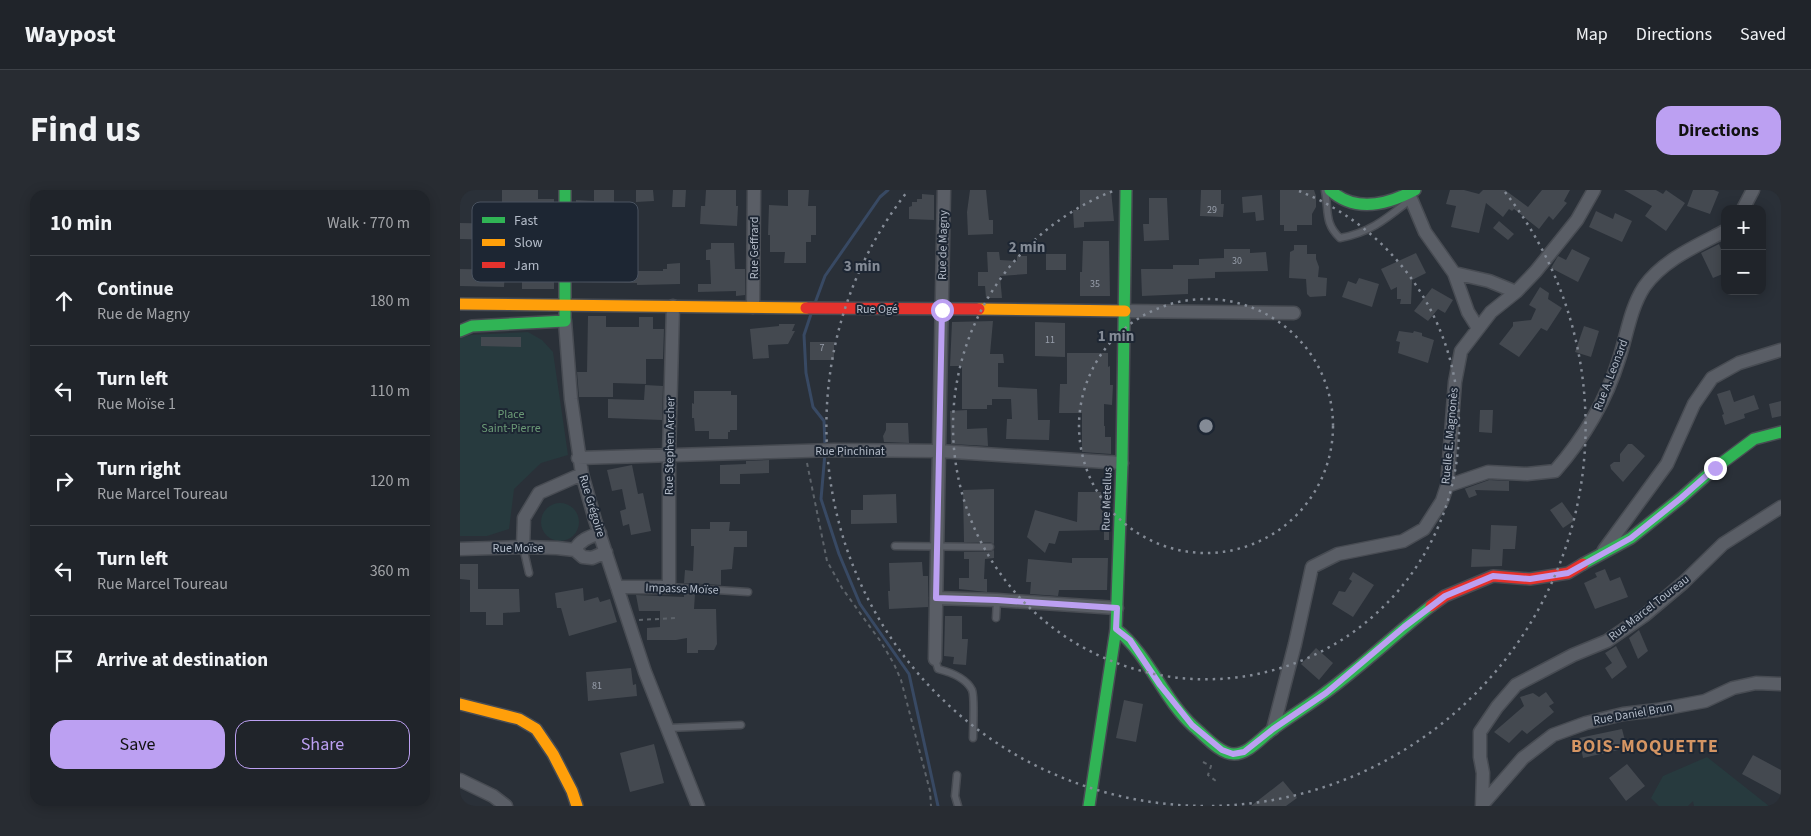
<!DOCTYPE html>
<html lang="en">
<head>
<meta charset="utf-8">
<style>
	body { margin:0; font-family:"Source Sans 3",sans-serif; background:#282c32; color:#f1f3f6 }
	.controls { position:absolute; right:15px; top:15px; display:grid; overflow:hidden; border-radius:10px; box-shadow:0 2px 12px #0003 }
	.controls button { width:45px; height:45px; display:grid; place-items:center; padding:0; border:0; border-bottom:1px solid #3d4147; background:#20242a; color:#f1f3f6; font:25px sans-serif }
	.stop { position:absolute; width:15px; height:15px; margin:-11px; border:4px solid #bca0f2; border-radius:50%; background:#fff }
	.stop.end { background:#bca0f2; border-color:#fff; box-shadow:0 1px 5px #0008 }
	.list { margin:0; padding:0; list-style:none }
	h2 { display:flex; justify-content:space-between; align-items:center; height:65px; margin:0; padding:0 20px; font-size:21px }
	h2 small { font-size:16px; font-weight:400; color:#a2a4a8 }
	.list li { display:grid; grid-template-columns:32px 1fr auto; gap:15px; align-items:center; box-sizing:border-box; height:90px; padding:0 20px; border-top:1px solid #3d4147 }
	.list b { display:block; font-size:19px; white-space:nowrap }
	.list p { margin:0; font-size:16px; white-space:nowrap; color:#a2a4a8 }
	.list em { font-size:16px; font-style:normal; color:#a2a4a8 }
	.actions { display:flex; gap:10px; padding:15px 20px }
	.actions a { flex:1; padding:11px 0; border:1px solid #bca0f2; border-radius:15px; text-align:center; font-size:18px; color:#bca0f2 }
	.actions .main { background:#bca0f2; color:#111 }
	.icon { flex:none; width:28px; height:28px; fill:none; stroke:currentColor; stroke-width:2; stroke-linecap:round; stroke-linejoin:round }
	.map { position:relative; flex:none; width:1321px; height:616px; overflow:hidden; border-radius:15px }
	header { display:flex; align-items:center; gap:30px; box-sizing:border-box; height:70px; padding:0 25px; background:#20242a; border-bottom:1px solid #3d4147 }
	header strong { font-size:24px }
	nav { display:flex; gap:28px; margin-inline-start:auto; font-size:18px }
	.intro { display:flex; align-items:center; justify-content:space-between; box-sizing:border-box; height:120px; padding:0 30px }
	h1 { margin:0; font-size:35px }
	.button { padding:12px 22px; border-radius:15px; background:#bca0f2; color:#111; font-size:18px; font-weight:700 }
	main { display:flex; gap:30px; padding:0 30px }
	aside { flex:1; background:#20242a; border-radius:15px; box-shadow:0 2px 12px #0003 }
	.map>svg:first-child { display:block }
	.green { fill:#273a3e }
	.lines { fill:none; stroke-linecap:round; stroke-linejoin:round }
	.stream { stroke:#384963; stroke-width:3 }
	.building { fill:#444950 }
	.lane-casing { stroke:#484c53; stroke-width:9 }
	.street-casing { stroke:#484c53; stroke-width:15 }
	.fast-casing { stroke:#484c53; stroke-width:14 }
	.slow-casing { stroke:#484c53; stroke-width:14 }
	.jam-casing { stroke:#484c53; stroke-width:14 }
	.path { stroke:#5d636a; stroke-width:2; stroke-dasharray:4 4; stroke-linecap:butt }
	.lane { stroke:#5a5e66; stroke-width:6 }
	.street { stroke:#5a5e66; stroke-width:12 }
	.fast { stroke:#30b455; stroke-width:11 }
	.slow { stroke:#ff9f0a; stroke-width:11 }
	.jam { stroke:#e5322d; stroke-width:11 }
	.route { stroke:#bca0f2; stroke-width:6 }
	.ring { fill:none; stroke:#848b96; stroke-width:2.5; stroke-dasharray:2.5 5 }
	.labels { text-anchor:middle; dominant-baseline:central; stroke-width:4; stroke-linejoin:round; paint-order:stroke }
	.number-label { font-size:10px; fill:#989fab }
	.street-label { font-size:12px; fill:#b4bcc9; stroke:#1d2633 }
	.park-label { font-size:12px; fill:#6b9a76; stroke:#1d2633 }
	.district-label { font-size:18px; font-weight:bold; letter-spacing:1px; fill:#d59563; stroke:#1d2633 }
	.key { fill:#1d2633; stroke:#4a5360; stroke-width:1 }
	.key-label { font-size:14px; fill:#b4bcc9 }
	.centre { fill:#848b96; stroke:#1d2633; stroke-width:2.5 }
	.ring-label { font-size:15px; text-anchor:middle; font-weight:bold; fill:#848b96; stroke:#1d2633; stroke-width:4; stroke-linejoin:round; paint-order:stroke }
</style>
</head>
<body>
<header>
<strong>Waypost</strong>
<nav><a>Map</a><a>Directions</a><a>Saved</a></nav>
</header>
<div class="intro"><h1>Find us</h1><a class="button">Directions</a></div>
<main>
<aside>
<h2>10 min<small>Walk · 770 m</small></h2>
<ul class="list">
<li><svg class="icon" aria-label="ahead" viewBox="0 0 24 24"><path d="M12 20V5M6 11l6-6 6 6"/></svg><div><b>Continue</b><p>Rue de Magny</p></div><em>180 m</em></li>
<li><svg class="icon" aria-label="left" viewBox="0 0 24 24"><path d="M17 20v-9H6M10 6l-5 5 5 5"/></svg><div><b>Turn left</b><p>Rue Moïse 1</p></div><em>110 m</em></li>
<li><svg class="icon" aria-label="right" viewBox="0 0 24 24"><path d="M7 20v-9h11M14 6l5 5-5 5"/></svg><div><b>Turn right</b><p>Rue Marcel Toureau</p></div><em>120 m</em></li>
<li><svg class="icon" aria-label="left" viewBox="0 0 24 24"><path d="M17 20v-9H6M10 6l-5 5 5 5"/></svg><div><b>Turn left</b><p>Rue Marcel Toureau</p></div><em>360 m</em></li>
<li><svg class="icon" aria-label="arrive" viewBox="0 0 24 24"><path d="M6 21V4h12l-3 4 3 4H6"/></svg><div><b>Arrive at destination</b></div></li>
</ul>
<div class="actions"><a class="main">Save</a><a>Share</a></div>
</aside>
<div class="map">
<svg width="1321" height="616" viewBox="0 0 1321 616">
	<rect width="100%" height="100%" fill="#2a3038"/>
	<!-- green -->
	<path class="green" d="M68 142 82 150 93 162 108 265 81 273 54 299 49 339 27 346H0V148L11 145Z
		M81 332a19 19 0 1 1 38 0a19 19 0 1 1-38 0Z
		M1247 567 1309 616H1234L1233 611 1228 616H1199L1191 608 1203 586Z"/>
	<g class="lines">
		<!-- stream -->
		<path class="stream" d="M355 113 365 86 420 7 428 0
			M351 124 344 145 346 183 353 217 364 231 365 256
			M365 263 361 309 379 364 400 414 449 484 478 616"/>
	</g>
	<!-- building -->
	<path class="building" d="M42 0H78V9H94V99H62V87H72V65H62L63 57H75L76 36H72V28H63V22L42 25Z
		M134 0H154V12H171L169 66H170V81H203V79H207V74L220 73V94L177 95V93L118 92V64L125 65 127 25 116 24V10L134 11Z
		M176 0H193L194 11 176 12Z
		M213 0H226L225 17H212Z
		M246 0H276V16H278L277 36 240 34 241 16H245Z
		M328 0H349L348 16H356V45H351V52H346V73H324L325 62H310V45H308L309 15 328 16Z
		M510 0H526L529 30H533V44L508 45 507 22Z
		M620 0H651L654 31 624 32V37L614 38 613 20H620Z
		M741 0H761V14H764L763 27 740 26Z
		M820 0H854L856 6V17L852 24V35H837V41H824V35H820Z
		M990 0H1004L1019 4 1023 0H1045L1068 17 1082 0H1110L1104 11 1107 13 1093 30 1089 26 1079 39 1054 19 1052 21 1049 19 1043 27 1026 13 1019 43 991 37 996 16 986 14Z
		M1164 0H1196L1203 4 1206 0 1225 13 1206 41 1185 26 1192 16Z
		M1233 0H1254L1259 2 1250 24 1227 16Z
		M462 4 474 5V30L449 29V17L452 16V12H457V9H462Z
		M802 5 804 30 796 31 795 22 783 23 782 7Z
		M689 8H707L709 50 684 51 683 34H689Z
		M1136 21 1153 29 1155 23 1172 31 1162 52 1129 37Z
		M1039 31 1054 44 1048 50 1033 38Z
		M0 33 45 34V50L0 49Z
		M623 51H649L650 106H620V82H622Z
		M251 53H274L275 79H285V105L276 106V101L238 102V94H251L250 70H246V60L251 59Z
		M1259 54 1261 59 1265 57V83L1253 88 1241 63Z
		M834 55H847V64H856V69L859 77 858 87 867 88 866 106 850 107 847 104 846 89 829 88 830 62 834 60Z
		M764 59H790V63L806 62 808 81 755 82V88L728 89V104L682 106 681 79H713V75H739V69L764 68Z
		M1112 59 1130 68 1118 92 1091 78 1098 66 1106 70Z
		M527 62H539L540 70 557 71V66H567V84L540 86 542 108H526L525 96H518V82H528Z
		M956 63 966 83 952 90 951 114H940L941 109H937V97L931 100 921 79Z
		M586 64H606V80H586Z
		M0 79 45 80 44 97 0 96Z
		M899 88 919 94 912 117 882 107 888 91 896 94Z
		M1080 97 1089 103 1088 109 1102 118 1087 141 1081 138 1059 167 1039 154 1053 136V132L1071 130 1076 119 1069 115Z
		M972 98 993 110 985 123 978 119 968 131 954 121Z
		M128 126H146V137H179V127H193V139H204L203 169H186V194L153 193V207H119L117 182H127Z
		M533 131 530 164H543L544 173H538V197L577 199 578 230H590L589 250 546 249 547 229H552L551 209H532V215H527V219H502V176H490L492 132Z
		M575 132 605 133V167L575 166Z
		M319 134H335L332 141H335L328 154 308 155 309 168 293 169 290 139 319 136Z
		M1124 136 1139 141 1131 167 1115 162Z
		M939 141 953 143 954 141 962 143V146L974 150 968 173 938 163 940 152 936 151Z
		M21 147H61V157L21 156Z
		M350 152H374V170H350Z
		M607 163H648V177L650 176V195H653L652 215 644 214V236H645V247H651V264L622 262V223H599L600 194H607Z
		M185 195 203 196 202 230 148 228V209L184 210Z
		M1270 200 1274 212 1294 205 1299 219 1284 224 1285 228 1265 235 1262 225 1264 224 1257 204Z
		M234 201H271V205H277V240H270V242H268V249H249V241H235L234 228H232V213L234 214Z
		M1321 211V226L1312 228 1309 214Z
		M507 220V239L527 238 528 256 491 254 490 221Z
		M1020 220H1033L1032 243 1019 242Z
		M426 233H448L449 253 424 252 423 246 426 240Z
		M1168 254H1172L1185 266 1163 292 1151 279 1150 275 1154 272H1160V264Z
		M309 270V283L280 284V294H260V275L286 274V271Z
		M172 275 178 304 183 303 191 341 171 345 169 334 163 336 160 321 166 319 162 299 152 301 147 280Z
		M1029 290 1049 291V301L1015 300 1017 305 1009 308 1005 299H1004Z
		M534 299V354L530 352H504L503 300Z
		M618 302H642V321H646V338H649V350H644V340L599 341 595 354 589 353 585 363 567 347 575 320 617 332Z
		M436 304 437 333 391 334V320H403V305Z
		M1102 312 1115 330 1103 338 1090 320Z
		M250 332H270L269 341H287V357H274L272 379 261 380V395L224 393 225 380 233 381 234 356H231V339H250Z
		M1031 335 1057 336 1055 359H1043L1042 376 1011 377 1012 359 1030 360Z
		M534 360V368L525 369 524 389H527V402L499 399V388H509V369H504V362H530Z
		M612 368H648L647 400H599L598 406 570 404 571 392H566L568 369 612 373Z
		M462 372 463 386H468V417L429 419 428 401H430L429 373Z
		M0 374H18V399H59L60 422 43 423V435H26V422H10V390L0 389Z
		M1145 379 1150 391 1160 387 1168 407 1135 419 1124 393 1137 387 1135 383Z
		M893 382 914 395 893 427 872 414 879 401 885 402 892 391 889 389Z
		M123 398 124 411 138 407 140 412 150 409 157 432 109 446 101 418H97L95 403Z
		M224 403 235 404 234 419H256L257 454 254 460H238V463H227V448L216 450H187V438L200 437V421H179L176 405 224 407Z
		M485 426H502V449H508L506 475 493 474 494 467 484 466Z
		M1179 440 1188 461 1178 469 1169 448Z
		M1156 456 1167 477 1152 489 1145 478 1152 473 1145 463Z
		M856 458 873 473 859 490 841 474Z
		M171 478 173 495 176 494 177 506 128 511 126 482Z
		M1086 502 1094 513 1089 516 1094 522 1067 544 1062 540 1049 553 1034 542 1064 516 1060 507 1073 503 1079 507Z
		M664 510 683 514 676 552 656 548Z
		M1162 539 1167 558 1123 568 1119 548Z
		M194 554 204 593 170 602 160 563Z
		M1293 565 1321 580V605L1282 584Z
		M1167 574 1185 596 1166 611 1149 588Z
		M823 591 837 608 826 616H791Z"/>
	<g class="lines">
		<!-- lane casing -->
		<g class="lane-casing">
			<path id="lane" d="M865 1C869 21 864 33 880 48 910 43 927 28 950 10
				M435 356 530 357
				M63 357 69 383
				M209 397 288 402
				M536 428 537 410
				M475 469 478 479C490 482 506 488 512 500 515 507 513 538 513 548
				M208 538 281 535
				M497 585 495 606 498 616"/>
		</g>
		<!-- street casing -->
		<g class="street-casing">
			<path id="street" d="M949 4 965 42 994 83 1008 122 1018 138
				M1283 19 1293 0
				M994 83 1029 91 1056 102
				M293 117 294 0
				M665 121 834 123
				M105 131 111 209 122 284 135 330 185 482 238 616
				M118 268 374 260 479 261 662 273
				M987 296 1028 282 1067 284 1095 281C1124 248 1146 211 1159 169 1167 145 1170 119 1184 97 1203 70 1236 56 1265 41
				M63 357 64 328 79 303 122 284
				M0 359 63 357 97 358 115 360 123 367 132 368 146 362
				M115 360C120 350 129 347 140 343
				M1144 360 1207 274 1234 214 1252 188 1279 173 1321 160
				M157 397H209V265L213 116
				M476 408 537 410 657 418
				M475 469 484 0
				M813 539 835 454 852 377 878 364 943 351 964 339 982 311 987 296 995 192 1001 161 1031 122 1056 102 1076 81 1117 30 1134 0
				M0 590 33 606 46 616
				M1022 615 1063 568 1093 545 1126 533 1163 524 1197 520 1245 511 1273 498 1296 493 1321 494
				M1022 616 1023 583 1020 567V542L1037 517 1056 495 1113 465 1147 451 1185 425 1223 393 1263 354 1321 317"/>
		</g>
		<!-- fast casing -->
		<g class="fast-casing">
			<path id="fast" d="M870 0C895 23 927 15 955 0
				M0 141 12 136 105 131V0
				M1123 374 1171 348 1221 308 1255 278 1294 249 1321 242
				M656 439C689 465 703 509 734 537 744 545 760 564 774 564 788 564 801 548 812 540 829 527 848 516 865 503 902 476 935 444 971 416
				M629 616 656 439 662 273 666 0"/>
		</g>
		<!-- slow casing -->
		<g class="slow-casing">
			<path id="slow" d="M0 114 346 118
				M519 119 665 121
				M0 514 59 529 76 539 93 564 112 601 117 616"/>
		</g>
		<!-- jam casing -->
		<g class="jam-casing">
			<path id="jam" d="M346 118 519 119
				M971 416 985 406 1033 386 1070 389 1108 383 1123 374"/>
		</g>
		<!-- path -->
		<path class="path" d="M347 273 367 371 382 398 421 452 434 474 441 490 470 601 471 616
			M179 430 216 428
			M743 572 751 576 748 585 756 591"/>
		<!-- lane -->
		<use href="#lane" class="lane"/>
		<!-- street -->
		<use href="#street" class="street"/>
		<!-- fast -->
		<use href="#fast" class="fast"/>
		<!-- slow -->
		<use href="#slow" class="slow"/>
		<!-- jam -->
		<use href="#jam" class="jam"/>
	</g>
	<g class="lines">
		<!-- route -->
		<path class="route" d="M482 120 476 408 537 410 657 418 656 439 670 450 700 495 732 535 762 560 773 564 784 562 813 539 866 503 944 437 985 406 1033 386 1070 389 1108 383 1171 348 1221 308 1255 278"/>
	</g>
	<!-- distance rings -->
	<g class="ring">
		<circle cx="746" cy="236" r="127"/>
		<path d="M839 1A253 253 0 1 1 653 1"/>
		<path d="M743 616A380 380 0 0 1 447 2M1045 2A380 380 0 0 1 749 616"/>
	</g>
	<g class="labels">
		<!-- number labels -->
		<g class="number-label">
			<text x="752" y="20">29</text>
			<text x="777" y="71">30</text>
			<text x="635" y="94">35</text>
			<text x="590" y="150">11</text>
			<text x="362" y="158">7</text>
			<text x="137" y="496">81</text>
		</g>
		<!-- street labels -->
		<g class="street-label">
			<text transform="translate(483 55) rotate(-89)">Rue de Magny</text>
			<text transform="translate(294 58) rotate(-90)">Rue Geffrard</text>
			<text x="417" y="119">Rue Ogé</text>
			<text transform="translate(1151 185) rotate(-69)">Rue A. Leonard</text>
			<text transform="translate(990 246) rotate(-85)">Ruelle E. Magnonès</text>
			<text transform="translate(210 256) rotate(-89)">Rue Stephen Archer</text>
			<text x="390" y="261">Rue Pinchinat</text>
			<text transform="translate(647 309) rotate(-88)">Rue Metellus</text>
			<text transform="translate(132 316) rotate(73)">Rue Grégoire</text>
			<text x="58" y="358">Rue Moïse</text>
			<text transform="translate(222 399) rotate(2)">Impasse Moïse</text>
			<text transform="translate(1189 418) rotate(-38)">Rue Marcel Toureau</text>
			<text transform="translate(1173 524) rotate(-10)">Rue Daniel Brun</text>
		</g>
		<!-- park labels -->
		<g class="park-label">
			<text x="51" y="224">Place<tspan x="51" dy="14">Saint-Pierre</tspan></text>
		</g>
		<!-- district labels -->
		<g class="district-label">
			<text x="1185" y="556">BOIS-MOQUETTE</text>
		</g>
	</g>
	<!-- legend -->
	<rect x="12" y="12" width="166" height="80" rx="8" class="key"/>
	<rect x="22" y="27" width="23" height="6" fill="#30b455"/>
	<rect x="22" y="49" width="23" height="7" fill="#ff9f0a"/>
	<rect x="22" y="72" width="23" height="6" fill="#e5322d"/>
	<g class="key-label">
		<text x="54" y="35">Fast</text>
		<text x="54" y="57">Slow</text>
		<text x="54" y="80">Jam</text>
	</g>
	<circle cx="746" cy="236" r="8" class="centre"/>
	<g class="ring-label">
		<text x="567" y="62">2 min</text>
		<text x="402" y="81">3 min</text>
		<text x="656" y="151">1 min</text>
	</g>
</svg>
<div class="controls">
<button>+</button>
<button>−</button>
</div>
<div class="stop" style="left:482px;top:120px"></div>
<div class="stop end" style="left:1255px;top:278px"></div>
</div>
</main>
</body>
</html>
